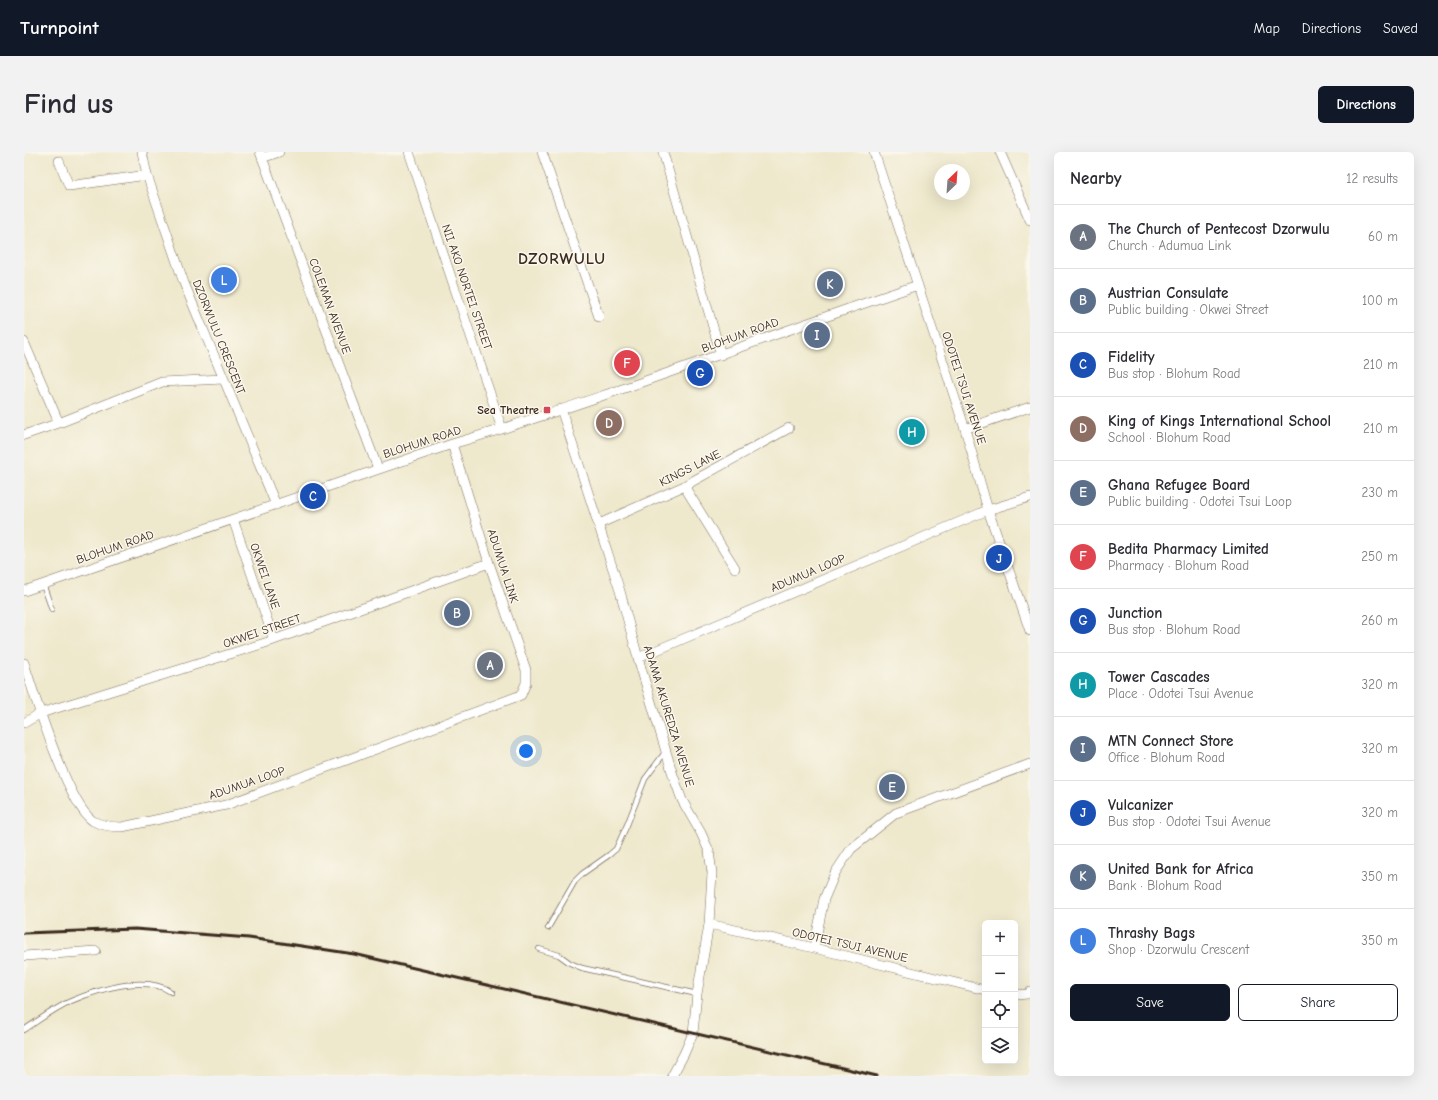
<!DOCTYPE html>
<html lang="en">
<head>
<meta charset="utf-8">
<style>
	body { margin:0; font-family:"Comic Neue",sans-serif; background:#f2f2f3; color:#2b2b33 }
	.controls { position:absolute; right:12px; bottom:12px; display:grid; overflow:hidden; border-radius:6px; box-shadow:0 4px 16px #0002 }
	.controls button { width:36px; height:36px; display:grid; place-items:center; padding:0; border:0; border-bottom:1px solid #e1e1e2; background:#fff; color:#2b2b33; font:20px sans-serif }
	.compass { position:absolute; left:910px; top:12px; width:36px; height:36px; border-radius:50%; background:#fff; box-shadow:0 4px 16px #0002; rotate:25deg }
	.you { position:absolute; left:502px; top:599px; width:14px; height:14px; margin:-10px; border:3px solid #fff; border-radius:50%; background:#1a73e8; box-shadow:0 0 0 6px #1a73e833 }
	.badge { display:grid; place-items:center; width:26px; height:26px; border-radius:50%; background:#111827; color:#fff; font-size:13px; font-weight:700 }
	.pin { position:absolute; translate:-50% -50%; border:2px solid #fff; box-shadow:0 1px 4px #0006 }
	.list { margin:0; padding:0; list-style:none }
	h2 { display:flex; justify-content:space-between; align-items:center; height:52px; margin:0; padding:0 16px; font-size:17px }
	h2 small { font-size:13px; font-weight:400; color:#7c7c81 }
	.list li { display:grid; grid-template-columns:26px 1fr auto; gap:12px; align-items:center; box-sizing:border-box; height:64px; padding:0 16px; border-top:1px solid #e1e1e2 }
	.list b { display:block; font-size:15px; white-space:nowrap }
	.list p { margin:0; font-size:13px; white-space:nowrap; color:#7c7c81 }
	.list em { font-size:13px; font-style:normal; color:#7c7c81 }
	.actions { display:flex; gap:8px; padding:12px 16px }
	.actions a { flex:1; padding:9px 0; border:1px solid #111827; border-radius:6px; text-align:center; font-size:14px; color:#111827 }
	.actions .main { background:#111827; color:#fff }
	.icon { flex:none; width:22px; height:22px; fill:none; stroke:currentColor; stroke-width:2; stroke-linecap:round; stroke-linejoin:round }
	.map { position:relative; flex:none; width:1006px; height:924px; overflow:hidden; border-radius:6px }
	header { display:flex; align-items:center; gap:24px; box-sizing:border-box; height:56px; padding:0 20px; background:#111827; color:#fff }
	header strong { font-size:19px }
	nav { display:flex; gap:22px; margin-inline-start:auto; font-size:14px }
	.intro { display:flex; align-items:center; justify-content:space-between; box-sizing:border-box; height:96px; padding:0 24px }
	h1 { margin:0; font-size:28px }
	.button { padding:10px 18px; border-radius:6px; background:#111827; color:#fff; font-size:14px; font-weight:700 }
	main { display:flex; gap:24px; padding:0 24px }
	aside { flex:1; background:#fff; border-radius:6px; box-shadow:0 4px 16px #0002 }
	.map>svg:first-child { display:block }
	.lines { fill:none; stroke-linecap:round; stroke-linejoin:round }
	.lane-casing { stroke:#7a6c5b; stroke-width:6 }
	.street-casing { stroke:#7a6c5b; stroke-width:10 }
	.lane { stroke:#fff; stroke-width:4.5 }
	.street { stroke:#fff; stroke-width:9 }
	.rail { stroke:#3b2a1e; stroke-width:3 }
	.poi-dot { fill:#d1495b; stroke:#fbf7ec; stroke-width:1.5 }
	.labels { text-anchor:middle; dominant-baseline:central; stroke-width:3; stroke-linejoin:round; paint-order:stroke }
	.street-label { font-size:12px; fill:#3b2a1e; stroke:#fbf7ec }
	.poi-label { font-size:12px; font-weight:bold; fill:#3b2a1e; stroke:#fbf7ec; text-anchor:end }
	.district-label { font-size:16px; font-weight:bold; letter-spacing:1px; fill:#3b2a1e; stroke:#fbf7ec }
</style>
</head>
<body>
<header>
<strong>Turnpoint</strong>
<nav><a>Map</a><a>Directions</a><a>Saved</a></nav>
</header>
<div class="intro"><h1>Find us</h1><a class="button">Directions</a></div>
<main>
<div class="map">
<svg width="1006" height="924" viewBox="0 0 1006 924">
	<rect width="100%" height="100%" fill="#fbf7ec"/>
	<filter id="ink" filterUnits="userSpaceOnUse"><feTurbulence type="fractalNoise" baseFrequency=".025" numOctaves="2"/><feDisplacementMap in="SourceGraphic" scale="8" xChannelSelector="R" yChannelSelector="G"/><feConvolveMatrix kernelMatrix="1 2 1 2 8 2 1 2 1" color-interpolation-filters="sRGB"/></filter>
	<filter id="wash" filterUnits="userSpaceOnUse"><feTurbulence type="fractalNoise" baseFrequency=".012" numOctaves="4" result="noise"/><feDisplacementMap in="SourceGraphic" scale="16" xChannelSelector="R" yChannelSelector="G"/><feGaussianBlur stdDeviation="0.9" result="paint"/><feColorMatrix in="noise" values="0 0 0 0 0 0 0 0 0 0 0 0 0 0 0 0 0 1.4 0 .05"/><feComposite in="paint" operator="in"/></filter>
	<g filter="url(#wash)">
		<rect width="100%" height="100%" fill="#eee8cc"/>
	</g>
	<g filter="url(#ink)">
		<g class="lines">
			<!-- lane casing -->
			<g class="lane-casing">
				<path id="lane" d="M19 432 28 458
					M524 776 551 729 558 722 585 703 592 697 603 673 621 627 642 599
					M515 797 535 803 546 811 558 816 673 842
					M0 878C15 868 31 856 47 849 73 838 121 822 147 840"/>
			</g>
			<!-- street casing -->
			<g class="street-casing">
				<path id="street" d="M118 0 123 23 160 131 252 353
					M236 0 354 317
					M385 0 478 277
					M518 0 575 165
					M639 0 697 203
					M850 0 941 277 964 358 1006 479
					M976 0 1006 68
					M238 6 255 0
					M35 9 45 34 123 23
					M0 190 35 271
					M537 257 596 439 614 506 649 623 658 648 677 681 685 699 688 721 685 772 673 842 669 881 660 902 648 924
					M941 277 1006 255
					M0 283 35 271 138 230 199 227
					M660 334 711 416
					M209 367 250 488
					M575 372 660 334 765 276
					M0 439 428 292C585 246 738 185 894 133
					M614 506 964 358 1006 345
					M0 511C10 542 44 653 69 669 78 674 88 675 98 675L202 653 497 543 502 531V518L465 411 428 292
					M0 571 17 561 244 490 465 411
					M685 772 790 796 961 838
					M790 796 800 747 811 721 827 697 872 661 1006 612
					M0 804 72 799
					M991 843 1004 842 1006 840"/>
			</g>
			<!-- lane -->
			<use href="#lane" class="lane"/>
			<!-- street -->
			<use href="#street" class="street"/>
			<!-- rail -->
			<path class="rail" d="M0 781 111 777 225 786 330 802 853 924"/>
		</g>
	</g>
	<!-- markers -->
	<rect class="poi-dot" x="519" y="254" width="8" height="8" rx="2"/>
	<g class="labels">
		<!-- street labels -->
		<g class="street-label">
			<text transform="translate(443 135) rotate(71)">NII AKO NORTEI STREET</text>
			<text transform="translate(306 154) rotate(70)">COLEMAN AVENUE</text>
			<text transform="translate(716 183) rotate(-20)">BLOHUM ROAD</text>
			<text transform="translate(195 185) rotate(68)">DZORWULU CRESCENT</text>
			<text transform="translate(940 236) rotate(72)">ODOTEI TSUI AVENUE</text>
			<text transform="translate(398 290) rotate(-18)">BLOHUM ROAD</text>
			<text transform="translate(666 316) rotate(-27)">KINGS LANE</text>
			<text transform="translate(91 395) rotate(-19)">BLOHUM ROAD</text>
			<text transform="translate(479 414) rotate(72)">ADUMUA LINK</text>
			<text transform="translate(784 421) rotate(-23)">ADUMUA LOOP</text>
			<text transform="translate(241 424) rotate(71)">OKWEI LANE</text>
			<text transform="translate(238 479) rotate(-19)">OKWEI STREET</text>
			<text transform="translate(645 564) rotate(73)">ADAMA AKUREDZA AVENUE</text>
			<text transform="translate(223 631) rotate(-19)">ADUMUA LOOP</text>
			<text transform="translate(826 793) rotate(13)">ODOTEI TSUI AVENUE</text>
		</g>
		<!-- poi labels -->
		<g class="poi-label">
			<text x="515" y="258">Sea Theatre</text>
		</g>
		<!-- district labels -->
		<g class="district-label">
			<text x="538" y="107">DZORWULU</text>
		</g>
	</g>
</svg>
<div class="controls">
<button>+</button>
<button>−</button>
<button><svg class="icon" aria-label="locate" viewBox="0 0 24 24"><circle cx="12" cy="12" r="6"/><path d="M12 2v4M12 18v4M2 12h4M18 12h4"/></svg></button>
<button><svg class="icon" aria-label="layers" viewBox="0 0 24 24"><path d="M12 4l9 5-9 5-9-5zM3 14l9 5 9-5"/></svg></button>
</div>
<svg class="compass" viewBox="-18 -18 36 36"><path d="M0-13l5 13h-10z" fill="#e53935"/><path d="M0 13l5-13h-10z" fill="#7c7c81"/></svg>
<div class="you"></div>
<div class="pin badge" style="left:466px;top:513px;background:#6b7280">A</div>
<div class="pin badge" style="left:433px;top:461px;background:#5c6f8a">B</div>
<div class="pin badge" style="left:289px;top:344px;background:#1a4fb4">C</div>
<div class="pin badge" style="left:585px;top:271px;background:#8d6e63">D</div>
<div class="pin badge" style="left:868px;top:635px;background:#5c6f8a">E</div>
<div class="pin badge" style="left:603px;top:211px;background:#e0444e">F</div>
<div class="pin badge" style="left:676px;top:221px;background:#1a4fb4">G</div>
<div class="pin badge" style="left:888px;top:280px;background:#0f9aa8">H</div>
<div class="pin badge" style="left:793px;top:183px;background:#5c6f8a">I</div>
<div class="pin badge" style="left:975px;top:406px;background:#1a4fb4">J</div>
<div class="pin badge" style="left:806px;top:132px;background:#5c6f8a">K</div>
<div class="pin badge" style="left:200px;top:128px;background:#3f7fe0">L</div>
</div>
<aside>
<h2>Nearby<small>12 results</small></h2>
<ul class="list">
<li><span class="badge" style="background:#6b7280">A</span><div><b>The Church of Pentecost Dzorwulu</b><p>Church · Adumua Link</p></div><em>60 m</em></li>
<li><span class="badge" style="background:#5c6f8a">B</span><div><b>Austrian Consulate</b><p>Public building · Okwei Street</p></div><em>100 m</em></li>
<li><span class="badge" style="background:#1a4fb4">C</span><div><b>Fidelity</b><p>Bus stop · Blohum Road</p></div><em>210 m</em></li>
<li><span class="badge" style="background:#8d6e63">D</span><div><b>King of Kings International School</b><p>School · Blohum Road</p></div><em>210 m</em></li>
<li><span class="badge" style="background:#5c6f8a">E</span><div><b>Ghana Refugee Board</b><p>Public building · Odotei Tsui Loop</p></div><em>230 m</em></li>
<li><span class="badge" style="background:#e0444e">F</span><div><b>Bedita Pharmacy Limited</b><p>Pharmacy · Blohum Road</p></div><em>250 m</em></li>
<li><span class="badge" style="background:#1a4fb4">G</span><div><b>Junction</b><p>Bus stop · Blohum Road</p></div><em>260 m</em></li>
<li><span class="badge" style="background:#0f9aa8">H</span><div><b>Tower Cascades</b><p>Place · Odotei Tsui Avenue</p></div><em>320 m</em></li>
<li><span class="badge" style="background:#5c6f8a">I</span><div><b>MTN Connect Store</b><p>Office · Blohum Road</p></div><em>320 m</em></li>
<li><span class="badge" style="background:#1a4fb4">J</span><div><b>Vulcanizer</b><p>Bus stop · Odotei Tsui Avenue</p></div><em>320 m</em></li>
<li><span class="badge" style="background:#5c6f8a">K</span><div><b>United Bank for Africa</b><p>Bank · Blohum Road</p></div><em>350 m</em></li>
<li><span class="badge" style="background:#3f7fe0">L</span><div><b>Thrashy Bags</b><p>Shop · Dzorwulu Crescent</p></div><em>350 m</em></li>
</ul>
<div class="actions"><a class="main">Save</a><a>Share</a></div>
</aside>
</main>
</body>
</html>
